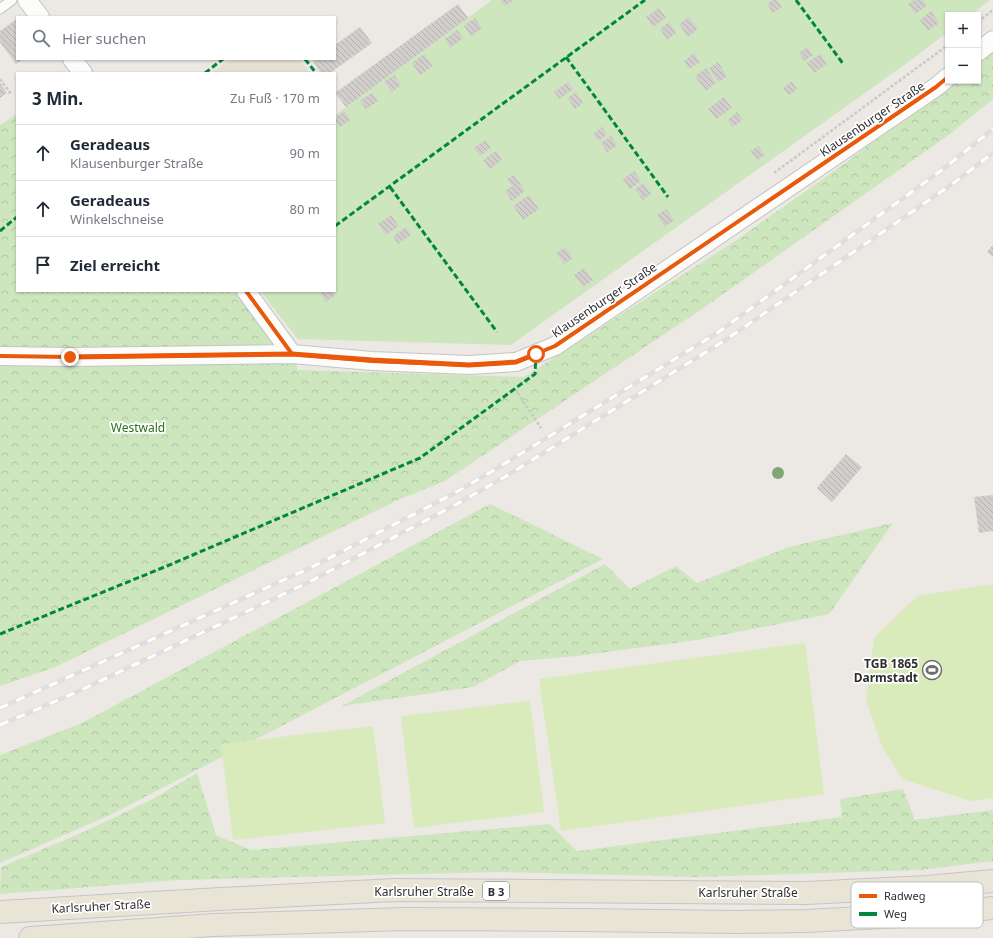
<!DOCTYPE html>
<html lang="de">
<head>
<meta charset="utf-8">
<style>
	body { margin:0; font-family:"Noto Sans",sans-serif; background:#f2f2f3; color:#1f2937 }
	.controls { position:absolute; right:12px; top:12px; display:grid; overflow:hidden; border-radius:0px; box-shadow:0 1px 3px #0004 }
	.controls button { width:36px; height:36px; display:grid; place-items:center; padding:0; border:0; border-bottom:1px solid #e0e1e3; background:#fff; color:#1f2937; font:20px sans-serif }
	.stop { position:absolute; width:12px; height:12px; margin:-9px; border:3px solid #ea580c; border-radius:50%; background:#fff }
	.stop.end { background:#ea580c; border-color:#fff; box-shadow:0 1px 4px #0008 }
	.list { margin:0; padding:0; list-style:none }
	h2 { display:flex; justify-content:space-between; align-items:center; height:52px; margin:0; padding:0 16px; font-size:17px }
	h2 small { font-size:13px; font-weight:400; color:#747a83 }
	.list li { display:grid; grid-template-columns:26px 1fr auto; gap:12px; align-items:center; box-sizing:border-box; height:56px; padding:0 16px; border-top:1px solid #e0e1e3 }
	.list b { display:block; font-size:15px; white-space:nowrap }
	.list p { margin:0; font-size:13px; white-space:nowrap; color:#747a83 }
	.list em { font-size:13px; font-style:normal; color:#747a83 }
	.icon { flex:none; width:22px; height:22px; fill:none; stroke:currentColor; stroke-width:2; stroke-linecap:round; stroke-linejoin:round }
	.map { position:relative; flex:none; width:993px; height:938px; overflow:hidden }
	.search { position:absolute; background:#fff; box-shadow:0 1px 3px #0004; left:16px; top:16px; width:320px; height:44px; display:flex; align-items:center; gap:10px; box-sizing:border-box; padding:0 14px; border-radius:0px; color:#747a83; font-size:15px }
	.panel { position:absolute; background:#fff; box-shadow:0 1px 3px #0004; left:16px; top:72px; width:320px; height:220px; border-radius:0px }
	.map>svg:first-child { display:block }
	.education { fill:#e6e0d3 }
	.forest { fill:url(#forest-crowns) }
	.park { fill:#cee6be }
	.pitch { fill:#d9eabb }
	.building { fill:url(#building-back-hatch) }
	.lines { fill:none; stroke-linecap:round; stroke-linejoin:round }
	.service-casing { stroke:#c5c4c5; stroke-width:11 }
	.minor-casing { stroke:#c5c4c5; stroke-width:20 }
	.primary-casing { stroke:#c6c5c4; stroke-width:24 }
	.path { stroke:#c9c9c8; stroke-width:2.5; stroke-dasharray:3 2; stroke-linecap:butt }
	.service { stroke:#fcfcfb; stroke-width:9 }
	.minor { stroke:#fcfcfb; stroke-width:18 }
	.primary { stroke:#e8e4d6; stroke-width:22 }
	.rail-casing { stroke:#dfdfe1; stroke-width:4.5 }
	.rail { stroke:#fff; stroke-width:3; stroke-dasharray:9; stroke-linecap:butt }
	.quiet { stroke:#00873e; stroke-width:3; stroke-dasharray:6 3; stroke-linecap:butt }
	.cycleway-casing { stroke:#fff; stroke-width:6 }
	.cycleway { stroke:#e8590c; stroke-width:4 }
	.tree { fill:#82a575 }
	.route { stroke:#ea580c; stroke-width:5 }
	.labels { text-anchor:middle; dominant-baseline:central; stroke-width:3.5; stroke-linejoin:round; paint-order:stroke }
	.shield { fill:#fff; stroke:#6d6d6d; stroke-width:1 }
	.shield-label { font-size:11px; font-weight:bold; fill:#2e2e2e }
	.street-label { font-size:12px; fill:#2e2e2e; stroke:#fff }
	.park-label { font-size:12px; fill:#2c6e1b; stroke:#fff }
	.poi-label { font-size:12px; font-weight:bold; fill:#2e2e2e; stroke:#fff; text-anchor:end }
	.key { fill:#fff; stroke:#c0c0c0; stroke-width:1 }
	.key-label { font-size:11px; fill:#2e2e2e }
</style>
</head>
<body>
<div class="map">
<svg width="993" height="938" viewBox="0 0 993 938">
	<defs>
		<pattern id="forest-crowns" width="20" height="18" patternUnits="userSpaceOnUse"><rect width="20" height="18" fill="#cee6be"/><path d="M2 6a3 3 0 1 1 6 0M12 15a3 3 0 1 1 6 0" fill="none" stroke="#b1c6a4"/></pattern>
		<pattern id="building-back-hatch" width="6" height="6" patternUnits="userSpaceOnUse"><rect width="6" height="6" fill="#d1cecb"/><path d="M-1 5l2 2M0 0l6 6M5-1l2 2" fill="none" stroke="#b4b1af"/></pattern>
	</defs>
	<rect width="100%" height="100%" fill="#ece8e4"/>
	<!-- education -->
	<path class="education" d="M230 59H300L310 73H211Z"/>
	<!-- forest -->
	<path class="forest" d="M993 49V99L950 134 702 309 445 481 398 500 53 668 0 686V125L17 114V291H247L297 350V370L524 377 735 241 848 161 952 81H978V61Z
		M490 504 603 559 112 814 0 863V755L82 723Z
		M893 523 829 614 697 640 577 656 520 661 473 687 342 706 605 564 630 589 676 566 697 583 789 547Z
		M197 773 216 835 251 850 550 824 577 851 842 817 840 799 903 789 915 820 993 810V861L921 870 697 877 500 872 178 880 0 894 1 867 86 831 151 800Z"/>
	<!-- park -->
	<path class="park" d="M492 0H990L971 15H948V32L907 63 511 345 298 339 260 291H335V115Z"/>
	<!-- pitch -->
	<path class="pitch" d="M993 584V798L971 801 902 779 882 746 866 701 874 638 917 596Z
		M805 643 824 794 561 831 539 679Z
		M530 701 544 812 414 828 401 716Z
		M373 726 385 823 233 840 221 744Z"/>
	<!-- building -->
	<path class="building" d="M500 0H514L505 6Z
		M772 0H777L782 7 773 13 767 4Z
		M914 0H923L927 6 915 14 908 4Z
		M458 4 468 18 346 107 335 93Z
		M659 8 666 18 653 27 646 17Z
		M931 11 939 23 928 31 920 20Z
		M689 17 698 29 688 37 679 24Z
		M475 18 482 28 471 36 464 26Z
		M17 19V59H23L16 64 0 42V31Z
		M669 22 676 33 667 40 660 29Z
		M360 27 372 43 330 73H321L313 61 316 59H335V45Z
		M457 30 463 38 450 48 445 39Z
		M807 47 813 55 804 61 799 53Z
		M694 53 700 62 689 69 684 61Z
		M424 54 433 66 420 75 412 63Z
		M820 54 827 64 814 73 807 63Z
		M718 62 727 76 718 82 709 68Z
		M706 68 716 83 706 91 695 76Z
		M394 75 401 85 392 92 384 82Z
		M792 81 797 89 789 95 783 88Z
		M568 82 573 89 560 99 554 92Z
		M0 83 7 93 0 98Z
		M576 92 583 103 575 109 568 98Z
		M372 93 378 101 366 109 360 101Z
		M724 97 732 108 716 119 708 109Z
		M344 111 350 120 340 127 335 120V118Z
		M737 112 743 120 733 127 727 120Z
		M602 127 607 135 598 141 593 134Z
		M611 136 617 146 607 152 601 143Z
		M486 140 491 148 480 156 474 148Z
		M758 146 765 155 757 160 751 151Z
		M496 151 502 160 490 169 483 160Z
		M634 171 641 181 630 189 623 179Z
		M514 175 525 191 512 201 505 191 512 186 507 179Z
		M644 183 651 194 643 200 635 189Z
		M529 195 539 209 523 220 513 206Z
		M666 209 674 220 665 227 657 215Z
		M391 215 399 226 386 235 378 224Z
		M406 227 411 235 398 244 393 236Z
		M993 245V257L987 252Z
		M565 247 573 258 564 264 556 253Z
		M584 268 593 280 583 287 574 275Z
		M324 291H332L335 295 326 302 320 294Z
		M846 454 862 467 832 502 817 488Z
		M993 495V531L979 533 974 497Z"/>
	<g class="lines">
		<!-- service casing -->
		<g class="service-casing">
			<path id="service" d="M0 9 12 0"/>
		</g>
		<!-- minor casing -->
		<g class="minor-casing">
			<path id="minor" d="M27 0 40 17
				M978 52 993 40
				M72 59 83 73
				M246 291 292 354 372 361 469 365 516 362 555 346 936 87 948 77
				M0 356 70 357 292 354"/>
		</g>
		<!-- primary casing -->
		<g class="primary-casing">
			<path id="primary" d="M0 912 220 899 395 890 806 893 927 887 993 881
				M30 938 214 925 405 919 581 920 737 922 806 921 938 914 993 908"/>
		</g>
		<!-- path -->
		<path class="path" d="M978 22 993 10
			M0 79 11 94
			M774 173 948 45
			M515 389 541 428"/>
		<!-- service -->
		<use href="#service" class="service"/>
		<!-- minor -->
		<use href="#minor" class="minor"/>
		<!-- primary -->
		<use href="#primary" class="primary"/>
		<!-- rail casing -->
		<g class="rail-casing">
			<path id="rail" d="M0 708 308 569 451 495 496 469 717 333 942 170 993 129
				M0 725 77 692 307 583 455 505 503 478 724 341 951 185 993 153"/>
		</g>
		<!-- rail -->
		<use href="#rail" class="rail"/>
		<!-- quiet -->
		<path class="quiet" d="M796 0 844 65
			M566 57 668 197
			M305 59 316 73
			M205 73 223 59
			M390 187 497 332
			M335 226 645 0
			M0 231 17 217
			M0 634 167 566 420 458 535 374 536 354"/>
		<!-- cycleway casing -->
		<g class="cycleway-casing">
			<path id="cycleway" d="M246 291 292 354 372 361 469 365 516 362 555 346 936 87 948 77
				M0 356 70 357 292 354"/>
		</g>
		<!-- cycleway -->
		<use href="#cycleway" class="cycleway"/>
	</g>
	<!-- trees -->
	<circle class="tree" cx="778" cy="473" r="6"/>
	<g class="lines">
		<!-- route -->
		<path class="route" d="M70 357 292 354 372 360 469 365 516 362 536 354"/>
	</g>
	<!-- icons -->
	<defs>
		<g id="stadium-ring" transform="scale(1)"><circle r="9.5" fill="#fff" stroke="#706f6e" stroke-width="1.5"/><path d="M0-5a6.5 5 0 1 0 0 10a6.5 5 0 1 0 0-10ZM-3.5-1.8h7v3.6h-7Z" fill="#706f6e"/></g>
	</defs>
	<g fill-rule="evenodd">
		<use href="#stadium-ring" x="932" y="670"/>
	</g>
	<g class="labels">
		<!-- shield labels -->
		<rect class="shield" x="483" y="882" width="26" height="18" rx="3"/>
		<g class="shield-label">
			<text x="496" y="891">B 3</text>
		</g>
		<!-- street labels -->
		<g class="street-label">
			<text transform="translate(872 119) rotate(-34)">Klausenburger Straße</text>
			<text transform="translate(604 300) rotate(-34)">Klausenburger Straße</text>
			<text x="424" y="891">Karlsruher Straße</text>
			<text x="748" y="892">Karlsruher Straße</text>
			<text transform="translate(101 906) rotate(-3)">Karlsruher Straße</text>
		</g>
		<!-- park labels -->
		<g class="park-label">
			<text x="138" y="427">Westwald</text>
		</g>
		<!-- poi labels -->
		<g class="poi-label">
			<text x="918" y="663">TGB 1865<tspan x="918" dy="14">Darmstadt</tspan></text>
		</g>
	</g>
	<!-- legend -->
	<rect x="851" y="882" width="132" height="46" rx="6" class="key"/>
	<rect x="859" y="894" width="18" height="4" fill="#e8590c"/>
	<rect x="859" y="912" width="18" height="4" fill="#00873e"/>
	<g class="key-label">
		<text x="884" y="900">Radweg</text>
		<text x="884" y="918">Weg</text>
	</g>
</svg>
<div class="controls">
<button>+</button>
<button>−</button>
</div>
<div class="stop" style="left:536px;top:354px"></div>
<div class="stop end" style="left:70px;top:357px"></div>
<div class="search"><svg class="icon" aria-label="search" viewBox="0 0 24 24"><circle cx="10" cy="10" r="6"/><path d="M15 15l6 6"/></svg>Hier suchen</div>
<section class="panel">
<h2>3 Min.<small>Zu Fuß · 170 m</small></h2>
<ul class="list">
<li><svg class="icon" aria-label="ahead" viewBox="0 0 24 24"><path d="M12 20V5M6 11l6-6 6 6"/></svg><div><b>Geradeaus</b><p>Klausenburger Straße</p></div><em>90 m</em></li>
<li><svg class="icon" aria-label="ahead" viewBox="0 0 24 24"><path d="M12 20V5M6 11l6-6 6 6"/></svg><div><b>Geradeaus</b><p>Winkelschneise</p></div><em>80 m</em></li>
<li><svg class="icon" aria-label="arrive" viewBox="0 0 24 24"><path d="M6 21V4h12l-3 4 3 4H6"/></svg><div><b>Ziel erreicht</b></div></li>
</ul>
</section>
</div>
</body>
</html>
